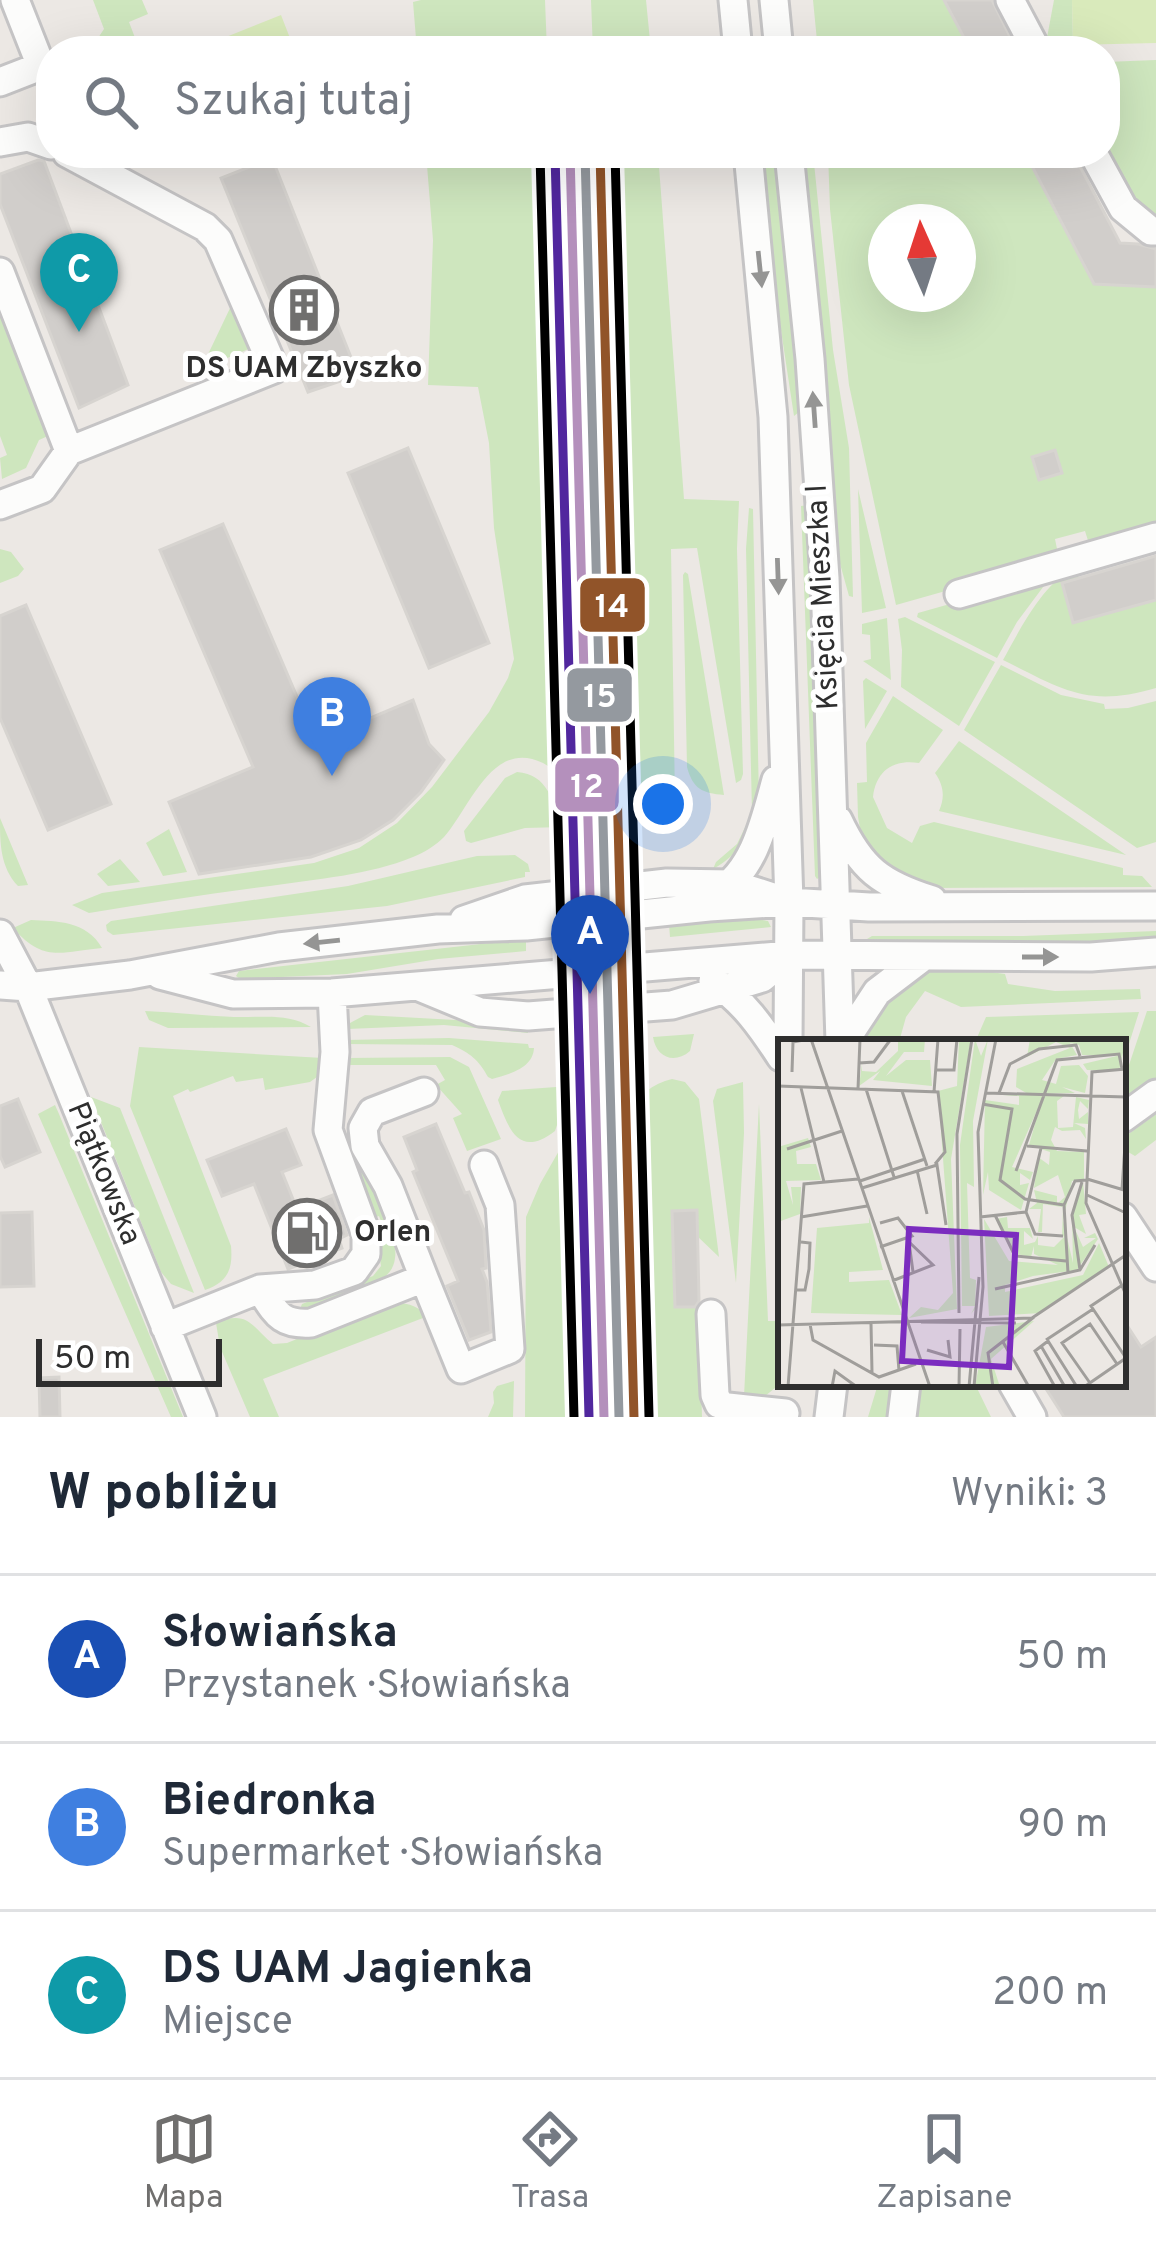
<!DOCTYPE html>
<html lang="pl">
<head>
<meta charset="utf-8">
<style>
	body { margin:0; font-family:Overpass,sans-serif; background:#f6f6f7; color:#1f2937 }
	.compass { position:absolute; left:868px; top:204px; width:108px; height:108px; border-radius:50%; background:#fff; box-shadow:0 12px 48px #0002; rotate:357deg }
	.scale { position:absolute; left:36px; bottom:30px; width:186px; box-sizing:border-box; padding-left:12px; border:6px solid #2e2e2e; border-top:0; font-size:33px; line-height:42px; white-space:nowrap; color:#2e2e2e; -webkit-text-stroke:9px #fff; paint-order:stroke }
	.you { position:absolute; left:663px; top:804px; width:42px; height:42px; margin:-30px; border:9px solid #fff; border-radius:50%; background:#1a73e8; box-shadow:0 0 0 18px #1a73e833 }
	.badge { display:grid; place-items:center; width:78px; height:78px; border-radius:50%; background:#706f6e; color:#fff; font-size:39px; font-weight:700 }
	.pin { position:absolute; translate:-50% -99px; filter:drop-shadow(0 3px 6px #0008) }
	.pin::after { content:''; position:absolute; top:63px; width:42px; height:36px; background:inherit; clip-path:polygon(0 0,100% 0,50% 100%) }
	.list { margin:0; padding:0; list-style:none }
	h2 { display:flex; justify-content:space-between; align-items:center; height:156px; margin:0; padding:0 48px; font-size:51px }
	h2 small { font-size:39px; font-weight:400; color:#747a83 }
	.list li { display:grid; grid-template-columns:78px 1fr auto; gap:36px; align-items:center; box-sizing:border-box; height:168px; padding:0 48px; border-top:3px solid #e0e1e3 }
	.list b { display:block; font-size:45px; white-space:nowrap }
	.list p { margin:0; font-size:39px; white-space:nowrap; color:#747a83 }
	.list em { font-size:39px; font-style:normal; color:#747a83 }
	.icon { flex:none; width:66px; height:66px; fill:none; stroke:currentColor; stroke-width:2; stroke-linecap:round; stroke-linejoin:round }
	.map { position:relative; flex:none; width:1156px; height:1417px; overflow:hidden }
	.search { position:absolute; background:#fff; box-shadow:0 12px 48px #0002; left:36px; right:36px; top:36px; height:132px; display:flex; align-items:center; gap:30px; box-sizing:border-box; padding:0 42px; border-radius:48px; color:#747a83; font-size:45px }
	.sheet { height:660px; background:#fff }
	nav { display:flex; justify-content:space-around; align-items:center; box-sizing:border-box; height:168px; border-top:3px solid #e0e1e3; background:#fff; font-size:33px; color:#747a83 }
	nav a { display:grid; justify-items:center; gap:6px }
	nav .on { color:#706f6e }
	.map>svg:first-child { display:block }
	.green { fill:#cee6be; fill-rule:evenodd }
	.pitch { fill:#d9eabb }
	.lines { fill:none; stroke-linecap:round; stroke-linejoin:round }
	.stream { stroke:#99d6ec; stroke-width:8 }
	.building { fill:#d1cecb; stroke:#d7d4d0; stroke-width:3 }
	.minor-casing { stroke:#c5c4c5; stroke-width:33 }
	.minor { stroke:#fcfcfb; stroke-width:27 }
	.tram-1-casing { stroke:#fff; stroke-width:18 }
	.tram-2-casing { stroke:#fff; stroke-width:18 }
	.tram-3-casing { stroke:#fff; stroke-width:18 }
	.tram-4-casing { stroke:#fff; stroke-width:18 }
	.tram-5-casing { stroke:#fff; stroke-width:18 }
	.tram-6-casing { stroke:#fff; stroke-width:18 }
	.tram-1 { stroke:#94999f; stroke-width:9 }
	.tram-2 { stroke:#b490bc; stroke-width:9 }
	.tram-3 { stroke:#915429; stroke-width:9 }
	.tram-4 { stroke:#51279e; stroke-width:9 }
	.tram-5 { stroke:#000; stroke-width:9 }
	.tram-6 { stroke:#000; stroke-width:9 }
	.oneway { fill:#959594 }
	.labels { text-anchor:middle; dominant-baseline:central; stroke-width:10; stroke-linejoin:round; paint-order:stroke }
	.poi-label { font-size:30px; font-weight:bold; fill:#2e2e2e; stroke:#fff }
	.street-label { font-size:30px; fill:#2e2e2e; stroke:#fff }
	.inset-road { fill:none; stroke:#a09e9b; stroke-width:3 }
	.view { fill:#7b2cbf; fill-opacity:0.15; stroke:#7b2cbf; stroke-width:6 }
	.inset-edge { fill:none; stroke:#2e2e2e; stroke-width:6 }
	.line-badge { stroke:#fff; stroke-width:4.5 }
	.badge-label { font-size:33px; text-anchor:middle; font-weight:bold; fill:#fff }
</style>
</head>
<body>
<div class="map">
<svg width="1156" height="1417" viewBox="0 0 1156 1417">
	<rect width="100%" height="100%" fill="#ece8e4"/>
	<!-- green -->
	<path class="green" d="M93 0H142L148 14 129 22 137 43 119 51H94V44L104 29Z
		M421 0H545L547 51H417L413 2Z
		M591 0H646L651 51H593Z
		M813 0H944L971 51H818Z
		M1054 0H1072L1073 44 1046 43Z
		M1156 60V217L1123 195 1105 153V62Z
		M426 153H553V221L539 295 540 410 545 536 565 653V779C558 774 551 767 543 763 492 738 470 808 444 837 436 845 424 853 413 857 369 875 317 879 270 886 209 894 149 903 89 913L72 905 102 893 314 863 359 848 397 823 432 787 489 712 508 678 514 659 494 528 489 443 478 387 428 385 433 240Z
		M598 153H658L684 499 739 501 737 549 743 774 741 780 736 783 697 548 671 549 675 800C658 834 639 805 626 787H617V731L630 632 624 376 602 242Z
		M763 153H772L777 179 799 412 794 416 779 317Z
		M803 153H813L833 350 849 448 853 597 849 596 837 553 834 505 836 503Z
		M828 153H1025L1094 284 1156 287V532L1091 550 1085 531 1055 539 1059 559 896 605 849 385 830 209ZM886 222H958V294H886Z
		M232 304 251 348 201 369Z
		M7 316 50 429 48 436 39 440 26 468 2 479 0 458 7 455 0 436V318Z
		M858 489 886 608 862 613Z
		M808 505 821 863 820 877 817 879 815 876 801 506Z
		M749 508 753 509 759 800C753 831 742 853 713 869L716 862 737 844 752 813 746 549Z
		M0 549 11 552 24 569 18 576 0 583Z
		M1076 569 1079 578 1062 583 1074 623 1156 600V688C1088 708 1063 690 1003 660 1018 633 1046 577 1076 569Z
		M685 572 688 574 724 795C702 793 693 789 687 767L683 575Z
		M1052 575 1017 622 997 658 917 617 918 613Z
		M905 617 995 662 959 726 901 687 902 650 898 619Z
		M887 618 891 680 863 661 871 659 870 635 862 634V624Z
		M1001 665 1061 695 1104 704 1105 709 1128 708 1156 701V842L1137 848 964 730Z
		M866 678 887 691 865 729 863 681Z
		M893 696 943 730 919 763C893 759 876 771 873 797L887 828 912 843 920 826 934 822 1123 868V875L1142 876 1152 887 931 888 891 875 862 839 858 817 857 783 867 782 866 743Z
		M959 741 1126 855 939 811C945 797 944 786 935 773Z
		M517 772C548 774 553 802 563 827L525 828 471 843 466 841 464 831 505 778Z
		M0 818 28 885 18 886C0 867 0 843 0 818Z
		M169 829 187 872 163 876 146 843Z
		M515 855 528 864 530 872H525V877L387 906 113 935 107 931 106 925 111 921 348 886 477 856Z
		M120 859 140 882 108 886 97 874Z
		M738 916 768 921 771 927 670 937 669 924Z
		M31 920C57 921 87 921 102 948 60 952 44 963 13 928Z
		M1156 931V939L1089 944H885L867 939 872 936H1023Z
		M526 939V951L438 959 347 974 240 979 236 976 239 971Z
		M943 970H976L1005 974 1008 984 1055 991 1140 989 1141 999 961 1007 925 991 906 1017 899 1042H866L871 1018 878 1004 922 972Z
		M145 1011C175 1012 204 1016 234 1017 260 1018 287 1012 311 1027L168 1028 149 1020Z
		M1147 1011H1156V1079L1123 1102V1083Z
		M1139 1012 1123 1063V1042L976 1040 986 1017Z
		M365 1015 528 1024V1033L444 1025 347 1029 350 1023Z
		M694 1034 690 1051C674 1065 656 1057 653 1037Z
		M449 1038 528 1044 529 1048H534C533 1068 510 1074 492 1079L488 1077C479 1060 470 1053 452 1045L345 1044V1040Z
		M139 1047 323 1058 317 1077 310 1082 265 1090 263 1078 236 1082 233 1076 190 1092 188 1089 173 1096 231 1246C233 1269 228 1282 205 1290L130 1106Z
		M450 1057 469 1067 501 1139 467 1151 453 1118 462 1114 436 1085 445 1080 436 1065H347V1058Z
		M672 1079 685 1082 699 1099 719 1257 672 1212 675 1306 699 1307 702 1417H634L626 1112C637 1097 653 1083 672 1079Z
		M743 1082 744 1133 736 1283 713 1101 717 1089Z
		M570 1086 555 1131C520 1158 509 1131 498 1100L502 1091Z
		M91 1097 120 1108 194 1293 171 1284 161 1272Z
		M759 1104 768 1321H779L775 1388 760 1400 744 1396Z
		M55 1105 59 1114 183 1417H171L38 1114Z
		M1156 1114V1140L1135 1156 1123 1149V1138Z
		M341 1127C356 1154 400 1228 395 1258 394 1268 389 1274 380 1281L305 1311 300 1309 302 1304 373 1276 381 1266 377 1242 387 1236 379 1216 369 1220Z
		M580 1134 587 1417H525L526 1217 540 1184 560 1149Z
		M389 1302C423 1303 430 1314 436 1346L423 1318 263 1379 279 1417H250L220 1347 216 1323C248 1309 252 1327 273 1344L287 1343Z
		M514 1381 513 1417H488L494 1403 493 1392 497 1386Z
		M878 1384H900L897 1417H868Z
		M912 1384H975L991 1417H909Z"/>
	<!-- pitch -->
	<path class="pitch" d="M1072 0H1156V43L1073 45Z
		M281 15 295 51H191Z"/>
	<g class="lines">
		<!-- stream -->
		<path class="stream" d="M580 1134 587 1417"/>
	</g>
	<!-- building -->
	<path class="building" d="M944 0H992L1017 51H971Z
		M1025 153H1073L1120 243 1138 244 1156 249V287L1094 284Z
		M272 158 358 375 308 392 221 178Z
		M38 160 44 161 128 385 79 408 0 204V174Z
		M408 448 489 643 429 668 348 473Z
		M1055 450 1062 473 1039 480 1032 457Z
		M223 524 316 741 413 700 429 744 444 760 421 792 393 820 361 840 311 857 199 874 169 802 253 767 160 550Z
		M1156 556V600L1073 623 1062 583Z
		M26 605 111 804 48 830 0 718V616Z
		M18 1099 40 1152 5 1167 0 1156V1106Z
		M436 1124 465 1193 469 1192 484 1230 486 1268 482 1269 487 1282 491 1332 469 1340 447 1286 458 1281 413 1172 417 1170 404 1137Z
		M286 1129 301 1165 282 1172 297 1209 333 1195 347 1235 339 1239 342 1248 288 1269 254 1184 222 1196 207 1160Z
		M697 1210 699 1301 695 1307H675L672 1211Z
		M32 1212 34 1286 0 1287V1213Z
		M1123 1319 1141 1347 1156 1337V1417H1064L1043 1384H1123Z
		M59 1377 60 1417H40L39 1378Z"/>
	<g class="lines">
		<!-- minor casing -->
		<g class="minor-casing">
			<path id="minor" d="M733 0 738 51
				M774 0 779 51
				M1010 0 1037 51
				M0 82 41 66 15 0
				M0 142 28 137 51 145
				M748 153 773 417 789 902 788 1042
				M789 153 810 359 825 578 840 1042
				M1093 153 1123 208 1151 231H1156
				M0 272 69 451
				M0 505 42 489 69 451 274 369 218 240 205 227 67 153
				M959 594 1156 537
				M838 820C861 869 881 884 932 900
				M718 892C755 870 765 819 776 780
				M464 920 525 899 667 883 732 884 773 897
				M0 934 28 987 202 1417
				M160 975 233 994 332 993 790 955 1091 957 1156 952
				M713 981C743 1000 762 1028 781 1057
				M0 985 28 987 130 975 279 947 438 929 526 926 709 907 789 902 869 907 1156 906
				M422 988 480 1012 528 1016 672 1005 762 978 790 955
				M844 1042 877 992 923 957
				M424 1092 372 1112 363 1128 365 1146 388 1186 424 1278
				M1123 1118 1156 1094
				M1123 1217 1156 1267
				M260 1289C276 1313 280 1325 311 1323L424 1278 461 1369 510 1349 500 1205 484 1165
				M711 1314 715 1395 719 1404 728 1407 785 1413
				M165 1327 260 1289 315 1285 354 1271 366 1254V1234L328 1130 335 1052 332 993
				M1013 1384 1032 1417
				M829 1417 833 1384
				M902 1417 906 1384"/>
		</g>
		<!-- minor -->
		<use href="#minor" class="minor"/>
		<!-- tram-1 casing -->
		<g class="tram-1-casing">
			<path id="tram-1" d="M585 153 619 1417"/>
		</g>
		<!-- tram-2 casing -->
		<g class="tram-2-casing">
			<path id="tram-2" d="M570 153 604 1417"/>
		</g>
		<!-- tram-3 casing -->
		<g class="tram-3-casing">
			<path id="tram-3" d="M600 153 634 1417"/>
		</g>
		<!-- tram-4 casing -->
		<g class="tram-4-casing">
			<path id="tram-4" d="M555 154 589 1417"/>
		</g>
		<!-- tram-5 casing -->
		<g class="tram-5-casing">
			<path id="tram-5" d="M615 153 649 1416"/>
		</g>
		<!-- tram-6 casing -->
		<g class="tram-6-casing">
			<path id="tram-6" d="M540 154 574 1417"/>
		</g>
		<!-- tram-1 -->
		<use href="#tram-1" class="tram-1"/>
		<!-- tram-2 -->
		<use href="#tram-2" class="tram-2"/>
		<!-- tram-3 -->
		<use href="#tram-3" class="tram-3"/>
		<!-- tram-4 -->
		<use href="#tram-4" class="tram-4"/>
		<!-- tram-5 -->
		<use href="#tram-5" class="tram-5"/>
		<!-- tram-6 -->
		<use href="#tram-6" class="tram-6"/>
	</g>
	<!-- one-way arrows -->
	<defs><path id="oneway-solid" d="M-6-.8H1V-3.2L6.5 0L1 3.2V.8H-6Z" transform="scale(3)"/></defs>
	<g class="oneway">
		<use href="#oneway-solid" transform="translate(760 269) rotate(84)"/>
		<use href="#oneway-solid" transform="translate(814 410) rotate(-94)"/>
		<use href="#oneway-solid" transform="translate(778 576) rotate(88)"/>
		<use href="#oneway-solid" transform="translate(322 942) rotate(174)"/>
		<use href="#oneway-solid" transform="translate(1040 957)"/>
	</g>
	<!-- icons -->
	<defs>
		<g id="building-ring" transform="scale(3.45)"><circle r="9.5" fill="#fff" stroke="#706f6e" stroke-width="1.5"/><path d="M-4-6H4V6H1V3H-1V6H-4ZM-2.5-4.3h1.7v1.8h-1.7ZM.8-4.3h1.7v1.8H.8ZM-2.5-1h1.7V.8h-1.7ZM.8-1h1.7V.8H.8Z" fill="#706f6e"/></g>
		<g id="fuel-ring" transform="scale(3.45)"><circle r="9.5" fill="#fff" stroke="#706f6e" stroke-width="1.5"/><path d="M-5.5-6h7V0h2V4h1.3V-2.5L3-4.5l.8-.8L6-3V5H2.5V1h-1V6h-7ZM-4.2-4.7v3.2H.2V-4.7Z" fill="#706f6e"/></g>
	</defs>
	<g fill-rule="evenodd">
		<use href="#building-ring" x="304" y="310"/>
		<use href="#fuel-ring" x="307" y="1233"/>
	</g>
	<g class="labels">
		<!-- poi labels -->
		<g class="poi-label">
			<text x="304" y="369">DS UAM Zbyszko</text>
			<text x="354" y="1233" text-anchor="start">Orlen</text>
		</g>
		<!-- street labels -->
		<g class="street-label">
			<text transform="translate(824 597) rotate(-93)">Księcia Mieszka I</text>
			<text transform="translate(103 1174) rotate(68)">Piątkowska</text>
		</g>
	</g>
	<!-- overview -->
	<g transform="translate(778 1039)">
		<rect width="348" height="348" fill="#ece8e4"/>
		<path d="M120 0H147L146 13H126L108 37 128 21H152L154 47 95 41 102 32 81 47 84 25V32L98 33 120 12ZM181 0H193L173 120 179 270 131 279 143 268 160 271 175 254 160 52 179 47ZM197 0 203 17 210 0 195 82 196 148 189 144 192 239 198 241 197 270 193 275 197 267H184L182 106ZM348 0 341 32 309 31 305 25 343 16H304L301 6 292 4 299 16 278 20 264 41 278 45 283 27 301 26 310 37 307 54 284 48 297 54 251 55 286 57 279 62 280 89 295 88 298 58 311 61 310 70 302 62 300 71 301 80 310 73V85L296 84 307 89 308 100 302 91 284 92 277 88 273 101 279 112 306 113V140L294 142 285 181 295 224 294 176 305 143 308 175 301 176 308 195 296 188 305 208 318 199H306L317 194 320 200 299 231 255 237 227 246V253L305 236 321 204 331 228 263 274 211 277 206 180 231 222 280 226 256 215V207L253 218 234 214 218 180 229 178 230 189H252L255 200 246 192V206L257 203 260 197V206L276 208 286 198 284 196 285 169 287 164 284 168 265 165 264 193H260L263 170H251L259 164 256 151 279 157V165L287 158 280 136 256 149 260 118 271 126 272 113 251 106 264 60 234 128 255 133 252 141 242 134V146L251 144 243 171 211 151 210 133 205 156 207 61 241 66V57H225L250 55 238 48 239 30 292 9 278 3 249 18 252 0ZM30 99 33 108 18 112 19 125H38L43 141 8 142 15 166 13 148H23L22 175 0 183V108ZM91 178 105 231 71 233V243L111 241 124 276 33 274 39 189 91 184ZM256 282 213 320 222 348H197L208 288Z" fill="#cee6be"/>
		<path class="inset-road" d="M33 0 152 348M81 24 96 23 113 0M348 30 314 33 308 164 348 256M157 31H176L179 0M14 33 15 3 31 0M0 47 160 53 167 113 157 125M23 49 46 143M80 50 82 0M88 50 116 138M124 52 149 127M156 53 160 0M208 54 348 58M221 54 232 25 261 10 298 6 302 17M204 65 234 70 222 141 247 160 286 166M249 107 309 112M9 110 64 92M139 131 149 175M238 132 279 21 341 15 344 30M309 140 346 151M82 142 147 120M84 149 159 126 168 186M344 150 348 92M309 156 348 174M248 173 257 195 285 197M217 176 237 217 288 222M23 178 89 167M202 178 248 173 263 109M102 184 120 179 134 197 102 208M302 231 294 176 304 143M290 234 286 166 297 142 309 141M114 242 155 226 131 203 135 233M217 250 302 231 317 206M18 251H27L31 230 32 204 23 203M181 274 179 95 194 0M251 281 348 216M143 283 238 284M93 284 94 333M32 285 35 301 101 338 138 325M0 286 254 279M268 301 315 270M225 303 251 348M96 306 119 307 121 332M263 307 287 348M149 311 172 318 170 301M312 344 284 304 312 285 339 325M10 348 26 145 80 140M54 348 57 332 79 348M181 348 182 290M191 348 201 238M196 348 205 248 200 93 218 0M215 348 210 314 256 278M277 348 257 312 270 302 299 348M306 348 348 319 313 267 343 247"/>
		<path class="view" d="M131 190 238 196 231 328 124 322Z"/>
		<rect width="348" height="348" class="inset-edge"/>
	</g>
	<g class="line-badge">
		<rect x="578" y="576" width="69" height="58" rx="12" fill="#915429"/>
		<rect x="565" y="666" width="69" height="58" rx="12" fill="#94999f"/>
		<rect x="553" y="756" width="68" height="58" rx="12" fill="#b490bc"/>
	</g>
	<g class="badge-label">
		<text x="612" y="617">14</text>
		<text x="600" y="707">15</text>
		<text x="587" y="797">12</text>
	</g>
</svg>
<svg class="compass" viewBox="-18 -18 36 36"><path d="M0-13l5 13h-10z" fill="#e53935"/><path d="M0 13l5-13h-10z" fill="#747a83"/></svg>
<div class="scale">50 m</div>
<div class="you"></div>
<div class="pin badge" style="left:590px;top:994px;background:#1a4fb4">A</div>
<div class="pin badge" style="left:332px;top:776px;background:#3f7fe0">B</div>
<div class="pin badge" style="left:79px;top:332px;background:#0f9aa8">C</div>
<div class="search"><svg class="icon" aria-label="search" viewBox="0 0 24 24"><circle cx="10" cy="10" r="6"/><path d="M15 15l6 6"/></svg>Szukaj tutaj</div>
</div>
<section class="sheet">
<h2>W pobliżu<small>Wyniki: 3</small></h2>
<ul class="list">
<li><span class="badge" style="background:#1a4fb4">A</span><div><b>Słowiańska</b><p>Przystanek · Słowiańska</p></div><em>50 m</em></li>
<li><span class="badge" style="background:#3f7fe0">B</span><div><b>Biedronka</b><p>Supermarket · Słowiańska</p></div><em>90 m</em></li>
<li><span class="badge" style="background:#0f9aa8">C</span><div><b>DS UAM Jagienka</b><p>Miejsce</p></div><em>200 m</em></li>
</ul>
</section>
<nav>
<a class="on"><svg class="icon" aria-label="map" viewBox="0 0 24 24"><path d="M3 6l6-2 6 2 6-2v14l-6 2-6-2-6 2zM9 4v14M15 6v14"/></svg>Mapa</a>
<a><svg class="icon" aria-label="directions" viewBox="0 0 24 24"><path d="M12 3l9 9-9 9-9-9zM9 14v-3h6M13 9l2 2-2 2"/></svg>Trasa</a>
<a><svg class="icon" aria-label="saved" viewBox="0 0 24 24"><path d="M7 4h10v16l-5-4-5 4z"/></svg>Zapisane</a>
</nav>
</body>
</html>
